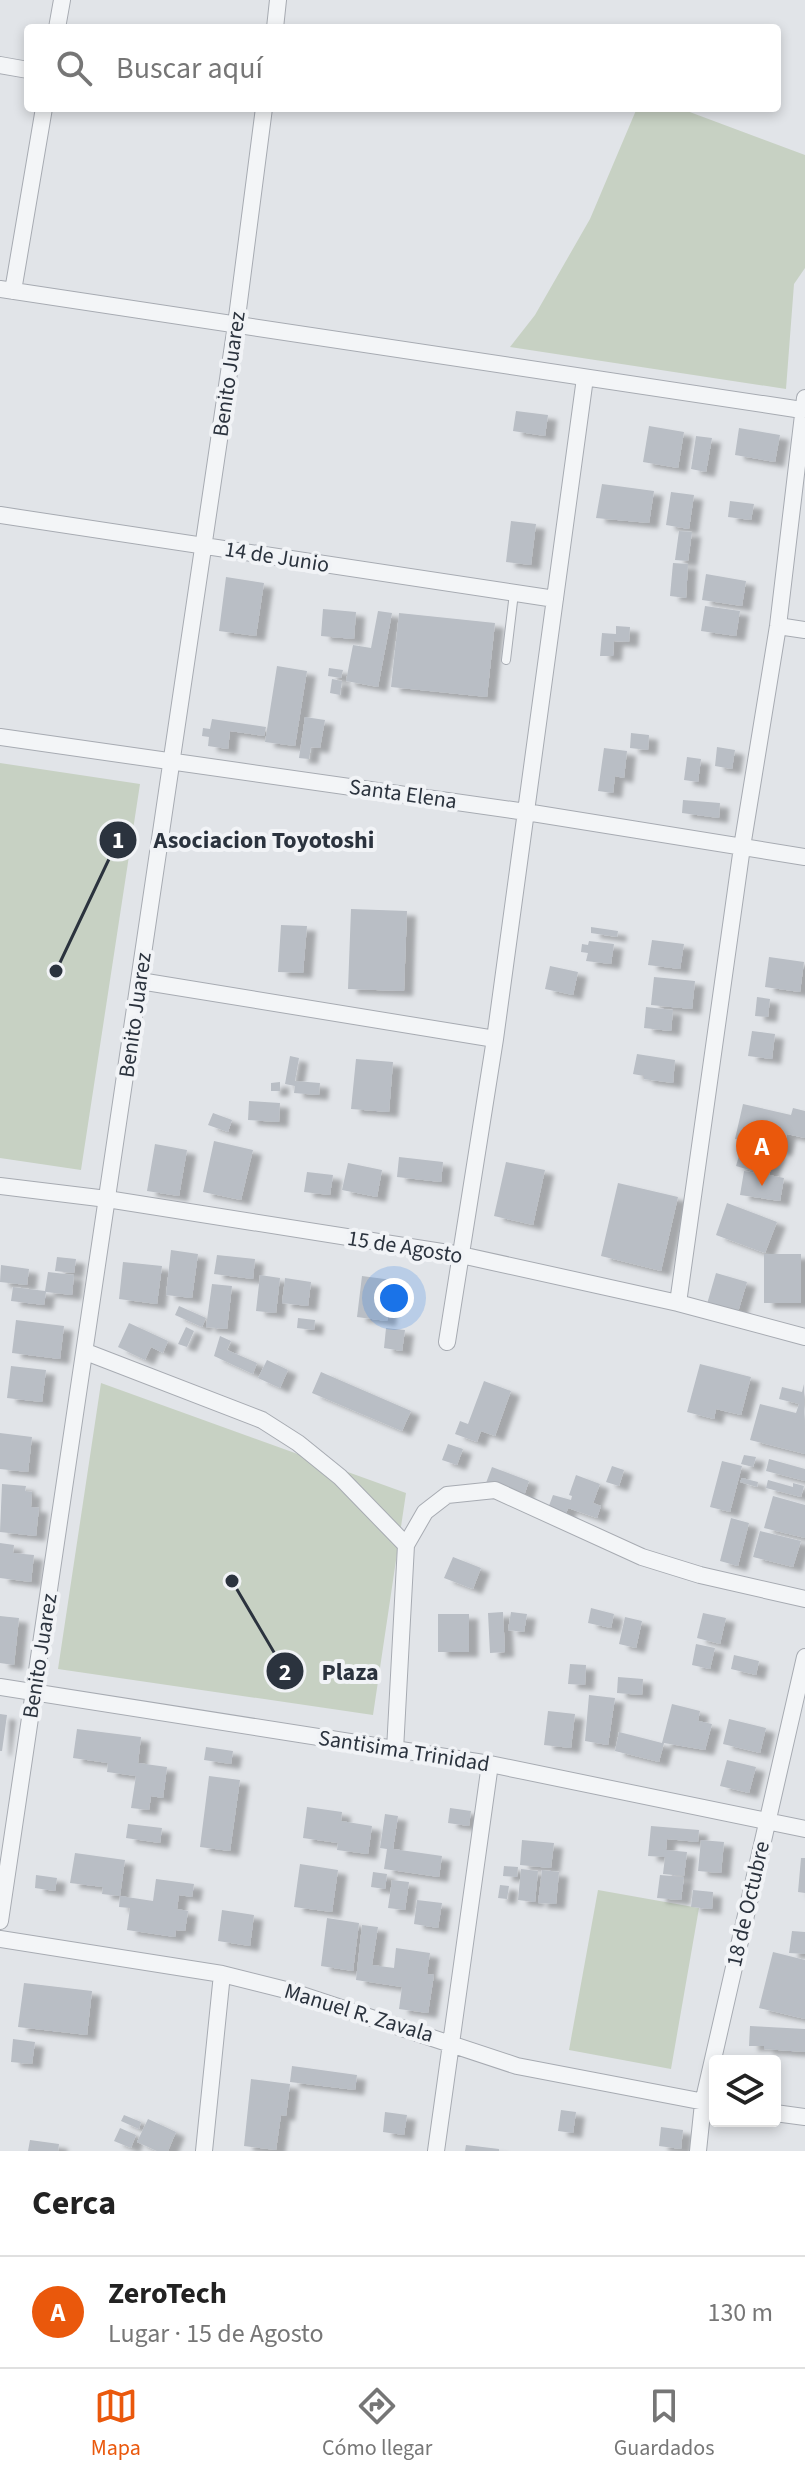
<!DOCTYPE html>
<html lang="es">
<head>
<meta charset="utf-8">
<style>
	body { margin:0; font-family:"Source Sans 3",sans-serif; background:#f2f2f2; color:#222 }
	.controls { position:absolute; right:24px; bottom:24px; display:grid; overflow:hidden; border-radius:8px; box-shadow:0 4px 12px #0003 }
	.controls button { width:72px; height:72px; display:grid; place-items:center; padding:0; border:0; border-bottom:2px solid #e0e0e0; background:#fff; color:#222; font:40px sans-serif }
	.you { position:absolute; left:394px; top:1298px; width:28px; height:28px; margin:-20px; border:6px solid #fff; border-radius:50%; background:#1a73e8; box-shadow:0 0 0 12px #1a73e833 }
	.badge { display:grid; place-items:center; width:52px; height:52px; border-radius:50%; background:#ea580c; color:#fff; font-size:26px; font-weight:700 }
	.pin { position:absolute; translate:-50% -66px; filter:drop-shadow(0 2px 4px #0008) }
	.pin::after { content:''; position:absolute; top:42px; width:28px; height:24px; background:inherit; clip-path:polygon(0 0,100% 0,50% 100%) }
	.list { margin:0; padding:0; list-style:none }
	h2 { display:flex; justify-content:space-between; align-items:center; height:104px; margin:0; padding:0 32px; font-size:34px }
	h2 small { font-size:26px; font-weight:400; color:#767676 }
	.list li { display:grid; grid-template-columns:52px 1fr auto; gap:24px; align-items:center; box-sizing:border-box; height:112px; padding:0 32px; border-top:2px solid #e0e0e0 }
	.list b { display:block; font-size:30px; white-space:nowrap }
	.list p { margin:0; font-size:26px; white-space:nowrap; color:#767676 }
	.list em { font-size:26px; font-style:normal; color:#767676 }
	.icon { flex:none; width:44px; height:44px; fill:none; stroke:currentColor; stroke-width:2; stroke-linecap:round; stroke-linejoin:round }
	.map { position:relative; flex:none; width:805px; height:2151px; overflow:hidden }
	.search { position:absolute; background:#fff; box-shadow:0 4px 12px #0003; left:24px; right:24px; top:24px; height:88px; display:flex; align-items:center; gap:20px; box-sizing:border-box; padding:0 28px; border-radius:8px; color:#767676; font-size:30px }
	.sheet { height:216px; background:#fff }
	nav { display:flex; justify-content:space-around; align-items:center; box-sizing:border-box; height:112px; border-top:2px solid #e0e0e0; background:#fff; font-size:22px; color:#767676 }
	nav a { display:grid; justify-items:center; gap:4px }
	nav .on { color:#ea580c }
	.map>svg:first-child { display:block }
	.green { fill:#c7d1c3 }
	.building { fill:#b9bec5; filter:url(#shadow) }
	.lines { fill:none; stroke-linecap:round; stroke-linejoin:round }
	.service-casing { stroke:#a7abb2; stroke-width:10 }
	.minor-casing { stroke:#a7abb2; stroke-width:18 }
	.service { stroke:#f3f5f7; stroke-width:8 }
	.minor { stroke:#f3f5f7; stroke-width:16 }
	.labels { text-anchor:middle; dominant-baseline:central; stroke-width:8; stroke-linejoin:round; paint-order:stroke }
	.street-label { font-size:22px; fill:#2b333e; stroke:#f1f3f6 }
	.leader { fill:none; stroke:#2b333e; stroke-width:3 }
	.callout-dot { fill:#2b333e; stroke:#f1f3f6; stroke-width:3 }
	.mark-label { font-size:24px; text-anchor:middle; font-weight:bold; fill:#fff }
	.callout-label { font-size:24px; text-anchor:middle; font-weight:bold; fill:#2b333e; stroke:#f1f3f6; stroke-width:8; stroke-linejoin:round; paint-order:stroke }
</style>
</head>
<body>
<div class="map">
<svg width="805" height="2151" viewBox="0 0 805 2151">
	<defs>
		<filter id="shadow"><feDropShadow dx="9" dy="5" stdDeviation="2" flood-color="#0004"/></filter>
	</defs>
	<rect width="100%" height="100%" fill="#e1e4e8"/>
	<!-- green -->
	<path class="green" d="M637 108H679L805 155V268L794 284 786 389 510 347 535 315 590 219Z
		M0 763 140 784 81 1170 0 1158Z
		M101 1383 406 1493 373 1715 58 1669Z
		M598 1890 699 1908 671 2069 569 2050Z"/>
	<!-- building -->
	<path class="building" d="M516 411 548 415 545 436 513 431Z
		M649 426 684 432 678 468 643 462Z
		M739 428 780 435 775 462 735 455Z
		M696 436 712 438 706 472 691 469Z
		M602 484 654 491 649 523 596 518Z
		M671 492 694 495 689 529 666 525Z
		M730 501 754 504 751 520 728 517Z
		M511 521 536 524 531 565 506 562Z
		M679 531 692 532 688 561 675 560Z
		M673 563 688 564 686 598 670 596Z
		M706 574 746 581 742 606 702 600Z
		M226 577 264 583 256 636 219 631Z
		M705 606 740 611 736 636 701 631Z
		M323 609 356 612 354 639 321 636Z
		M378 611 392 613 378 687 346 681 353 645 371 648Z
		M399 613 495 623 487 697 391 687Z
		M616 626 630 627 629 642 614 641 613 656H600L602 633 616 634Z
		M277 666 307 671 295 746 265 742Z
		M329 668 343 670 341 678 328 676Z
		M332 679 342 681 340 695 330 693Z
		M305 717 325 720 320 748 311 747 309 759 299 758Z
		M212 719 266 727 264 736 230 731 228 749 208 746 209 737 202 736 203 728 210 729Z
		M631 733 649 735 648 750 630 748Z
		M717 747 735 750 732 769 715 766Z
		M604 748 627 751 624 778 615 776 613 793 598 791Z
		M687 757 701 759 698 782 684 780Z
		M683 800 720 803 719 818 682 813Z
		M351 909 407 911 404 991 348 989Z
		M281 925 307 926 303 973 278 972Z
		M591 927 618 931 617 937 591 933Z
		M652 940 684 944 680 969 648 965Z
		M589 941 614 944 611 964 586 961 588 953 581 952 582 944 588 945Z
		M769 957 804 962 800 992 765 987Z
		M550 966 578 972 573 995 545 989Z
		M654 977 695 981 692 1009 651 1005Z
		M757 997 770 999 768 1017 755 1016Z
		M646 1007 673 1010 671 1031 644 1028Z
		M752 1031 775 1034 772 1059 748 1056Z
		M637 1054 675 1060 673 1083 644 1079V1076L633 1074Z
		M290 1056 299 1058 295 1081 320 1083 319 1095 294 1093 295 1086 285 1084Z
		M356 1059 393 1062 389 1112 351 1109Z
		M280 1082V1091H271V1083Z
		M249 1101 280 1103 279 1122 248 1120Z
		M743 1104 791 1115 793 1108 805 1111V1138L787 1134 783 1151 735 1139Z
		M213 1113 232 1120 228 1132 208 1125Z
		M214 1141 253 1150 241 1200 203 1192Z
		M743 1142 776 1152 769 1175 784 1178 780 1201 740 1195 744 1171 763 1174 736 1166Z
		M155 1144 187 1150 179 1196 147 1191Z
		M399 1157 443 1162 441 1182 397 1177Z
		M506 1162 545 1170 533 1225 494 1216Z
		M348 1163 382 1170 377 1197 342 1190Z
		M307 1172 333 1175 330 1195 304 1192Z
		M618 1183 678 1197 661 1271 601 1256Z
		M727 1203 777 1222 765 1253 716 1235Z
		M171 1250 198 1254 192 1298 166 1295Z
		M764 1254H801V1303H764Z
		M217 1255 255 1259 253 1279 214 1274Z
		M57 1257 76 1259 74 1273 55 1271Z
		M123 1262 162 1266 157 1304 119 1299Z
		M1 1265 29 1269 27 1285 0 1282Z
		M48 1272 74 1275 72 1295 46 1292 44 1305 11 1301 13 1287 45 1291Z
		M716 1273 747 1282 738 1312 707 1304Z
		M260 1275 280 1278 276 1313 256 1311Z
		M362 1276 392 1280 387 1321 357 1317Z
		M285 1278 311 1282 308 1306 282 1303Z
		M212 1284 232 1286 227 1329 206 1327Z
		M179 1306 206 1318 202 1327 175 1315Z
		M298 1318 315 1320 314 1330 297 1328Z
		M16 1320 64 1326 60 1359 12 1353Z
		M129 1323 168 1341 163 1353 151 1347 145 1360 118 1347Z
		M186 1327 194 1331 187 1347 178 1344Z
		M386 1328 405 1330 402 1351 384 1348Z
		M220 1336 231 1341 227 1350 257 1363 253 1374 214 1356Z
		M267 1360 288 1370 280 1388 258 1378Z
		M700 1364 751 1377 741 1415 716 1409 714 1419 687 1412Z
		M11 1366 46 1370 42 1402 7 1398Z
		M321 1372 411 1411 402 1431 312 1393Z
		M484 1381 511 1391 495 1436 481 1431 477 1442 455 1434 460 1421 468 1424Z
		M804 1384 805 1454 750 1440 760 1404 796 1413 799 1404 779 1399 782 1387 802 1392Z
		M0 1433 32 1437 28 1472 0 1469Z
		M448 1444 463 1449 457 1465 442 1460Z
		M744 1455 756 1457 753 1467 741 1464Z
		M769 1459 805 1469V1481L766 1471Z
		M722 1461 742 1466 730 1512 710 1507Z
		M612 1466 624 1470 619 1486 606 1482Z
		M492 1467 529 1481 524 1496 486 1483Z
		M576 1475 600 1484 593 1503 601 1506 597 1518 568 1508 565 1517 547 1511 553 1495 571 1500 572 1496 569 1495Z
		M742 1478 758 1482 757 1487 740 1482Z
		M768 1480 793 1487V1483L804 1486 801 1497 766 1488Z
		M2 1484 26 1486 25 1491 32 1492 31 1507 39 1508 36 1536 0 1532Z
		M773 1496 805 1505V1538L764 1528Z
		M731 1518 749 1523 738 1566 720 1561Z
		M760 1531 801 1541 793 1567 753 1557Z
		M0 1543 14 1545 13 1553 34 1555 31 1582 0 1578Z
		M453 1557 481 1568 473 1589 444 1578Z
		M591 1608 614 1614 611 1628 588 1623Z
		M503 1612 505 1652 490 1653 488 1613Z
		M511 1612 527 1614 524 1632 508 1630Z
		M703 1613 726 1618 720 1644 697 1638Z
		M438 1614H469V1652H438Z
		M0 1616 19 1618 14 1665 0 1663Z
		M625 1617 642 1621 636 1648 619 1644Z
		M696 1644 715 1648 710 1669 692 1665Z
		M734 1655 759 1661 756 1675 731 1669Z
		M570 1664 586 1665 585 1685 568 1684Z
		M618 1677 643 1679 642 1695 617 1693Z
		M589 1695 615 1698 608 1745 585 1741Z
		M672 1704 700 1711 698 1721 712 1724 705 1750 664 1743 659 1762 615 1751 619 1732 662 1743Z
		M548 1711 575 1714 571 1748 544 1745Z
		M0 1714 7 1715 2 1751H0Z
		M729 1719 766 1728 760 1753 723 1744Z
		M77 1729 141 1737 138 1763 167 1767 163 1798 151 1796 149 1810 131 1808 136 1776 107 1772 108 1763 73 1758Z
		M206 1747 233 1751 231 1764 204 1760Z
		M727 1760 756 1767 749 1793 720 1786Z
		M209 1776 240 1780 230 1851 200 1847Z
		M307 1807 342 1812 341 1821 372 1826 368 1854 337 1850 338 1843 303 1838Z
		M450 1808 471 1811 469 1826 448 1823Z
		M385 1814 398 1816 393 1849 442 1856 439 1877 384 1869 387 1849 380 1848Z
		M128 1824 162 1828 160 1843 126 1838Z
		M651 1826 699 1830 698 1842 667 1839 666 1850 687 1852 684 1876 663 1874 665 1857 648 1856Z
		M522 1840 554 1843 551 1868 520 1865Z
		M701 1840 724 1842 721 1873 698 1871Z
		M75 1853 125 1860 120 1896 102 1894 103 1887 70 1883Z
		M801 1858H805V1893L798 1892Z
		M300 1864 338 1870 332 1912 294 1907Z
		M504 1866 518 1867 517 1877 503 1876Z
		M521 1869 538 1871 535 1902 518 1900Z
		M542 1870 559 1872 556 1904 538 1903Z
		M373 1872 387 1874 385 1889 371 1887Z
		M36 1875 57 1878 55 1891 35 1888Z
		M660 1875 684 1877 681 1900 657 1898Z
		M156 1879 194 1884 192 1897 179 1895 177 1909 188 1911 185 1931 176 1930 175 1937 127 1930 130 1908 119 1907 120 1896 153 1901Z
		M392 1880 409 1882 405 1910 388 1908Z
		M500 1885 509 1886 507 1899 498 1898Z
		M693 1890 713 1892 712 1909 691 1907Z
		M417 1900 442 1903 438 1928 414 1924Z
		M222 1910 254 1915 250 1946 218 1941Z
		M327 1918 359 1923 353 1971 321 1966Z
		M362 1925 378 1927 372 1965 394 1968 396 1948 430 1953 427 1974 434 1975 428 2013 399 2009 402 1987 356 1980Z
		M792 1931 805 1932V1954L789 1953Z
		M773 1952 805 1960V2019L759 2008Z
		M24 1983 92 1991 87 2035 18 2027Z
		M750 2026 805 2029V2052L764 2049V2046H749Z
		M13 2039 35 2042 32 2064 11 2062Z
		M292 2066 357 2075 355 2090 290 2082Z
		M251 2079 290 2084 286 2116 281 2115 276 2150 244 2146Z
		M561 2110 576 2112 573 2133 558 2131Z
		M385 2112 407 2115 404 2135 383 2132Z
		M124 2115 141 2122 139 2129 121 2121Z
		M148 2119 176 2132 168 2151H157L137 2142Z
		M661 2127 683 2130 681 2149 659 2146Z
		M120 2128 136 2135 131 2148 114 2141Z
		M30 2140 59 2144 58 2151H28Z
		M466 2145 499 2149V2151H465Z"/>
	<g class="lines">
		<!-- service casing -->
		<g class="service-casing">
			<path id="service" d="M506 660 514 593"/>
		</g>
		<!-- minor casing -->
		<g class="minor-casing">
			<path id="minor" d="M57 28 62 0
				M275 28 278 0
				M0 65 28 70
				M0 289 802 410
				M13 291 44 108
				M0 515 555 599
				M778 626 805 630
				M0 737 526 812 805 857
				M140 981 495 1039
				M0 1186 107 1199 461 1255 678 1303 805 1337
				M678 1303 742 847 778 626 805 398
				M447 1342 495 1039 585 378
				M86 1352 262 1420 298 1443 340 1477 406 1545 425 1512 447 1495 495 1490 642 1557 700 1575 805 1599
				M0 1687 490 1764 805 1829
				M395 1750 406 1545
				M0 1921 236 325 264 108
				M0 1939 222 1974 290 1991 517 2066 715 2104
				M775 2113 805 2117
				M204 2151 222 1974
				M436 2151 490 1764
				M698 2151 703 2103 805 1657"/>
		</g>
		<!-- service -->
		<use href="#service" class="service"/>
		<!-- minor -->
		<use href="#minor" class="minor"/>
	</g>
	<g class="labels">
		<!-- street labels -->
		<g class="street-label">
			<text transform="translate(229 374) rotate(-82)">Benito Juarez</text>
			<text transform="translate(277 557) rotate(9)">14 de Junio</text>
			<text transform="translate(403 794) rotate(8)">Santa Elena</text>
			<text transform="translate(135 1015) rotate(-82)">Benito Juarez</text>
			<text transform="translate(405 1247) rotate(9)">15 de Agosto</text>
			<text transform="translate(40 1656) rotate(-81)">Benito Juarez</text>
			<text transform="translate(404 1751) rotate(9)">Santisima Trinidad</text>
			<text transform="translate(748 1904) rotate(-77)">18 de Octubre</text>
			<text transform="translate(359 2013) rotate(17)">Manuel R. Zavala</text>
		</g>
	</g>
	<!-- callouts -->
	<path class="leader" d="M56 971L118 840M232 1581L285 1671"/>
	<g class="callout-dot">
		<circle cx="56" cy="971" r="8"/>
		<circle cx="232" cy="1581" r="8"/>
		<circle cx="118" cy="840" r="20"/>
		<circle cx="285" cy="1671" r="20"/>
	</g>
	<g class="mark-label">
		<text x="118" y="848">1</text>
		<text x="285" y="1680">2</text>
	</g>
	<g class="callout-label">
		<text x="264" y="848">Asociacion Toyotoshi</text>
		<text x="350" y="1680">Plaza</text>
	</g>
</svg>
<div class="controls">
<button><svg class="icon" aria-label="layers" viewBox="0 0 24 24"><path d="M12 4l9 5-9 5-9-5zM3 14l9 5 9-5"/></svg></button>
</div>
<div class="you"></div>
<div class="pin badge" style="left:762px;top:1186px">A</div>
<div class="search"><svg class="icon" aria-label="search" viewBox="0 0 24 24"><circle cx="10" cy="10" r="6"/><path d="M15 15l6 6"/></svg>Buscar aquí</div>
</div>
<section class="sheet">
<h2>Cerca<small></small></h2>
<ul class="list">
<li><span class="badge">A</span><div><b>ZeroTech</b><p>Lugar · 15 de Agosto</p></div><em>130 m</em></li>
</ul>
</section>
<nav>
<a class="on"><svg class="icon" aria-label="map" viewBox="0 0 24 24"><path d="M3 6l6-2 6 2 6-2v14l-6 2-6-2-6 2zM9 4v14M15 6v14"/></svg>Mapa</a>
<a><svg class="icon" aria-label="directions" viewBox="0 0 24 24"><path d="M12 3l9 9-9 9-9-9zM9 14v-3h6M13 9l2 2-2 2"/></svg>Cómo llegar</a>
<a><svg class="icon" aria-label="saved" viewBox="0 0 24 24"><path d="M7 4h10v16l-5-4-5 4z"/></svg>Guardados</a>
</nav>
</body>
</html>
